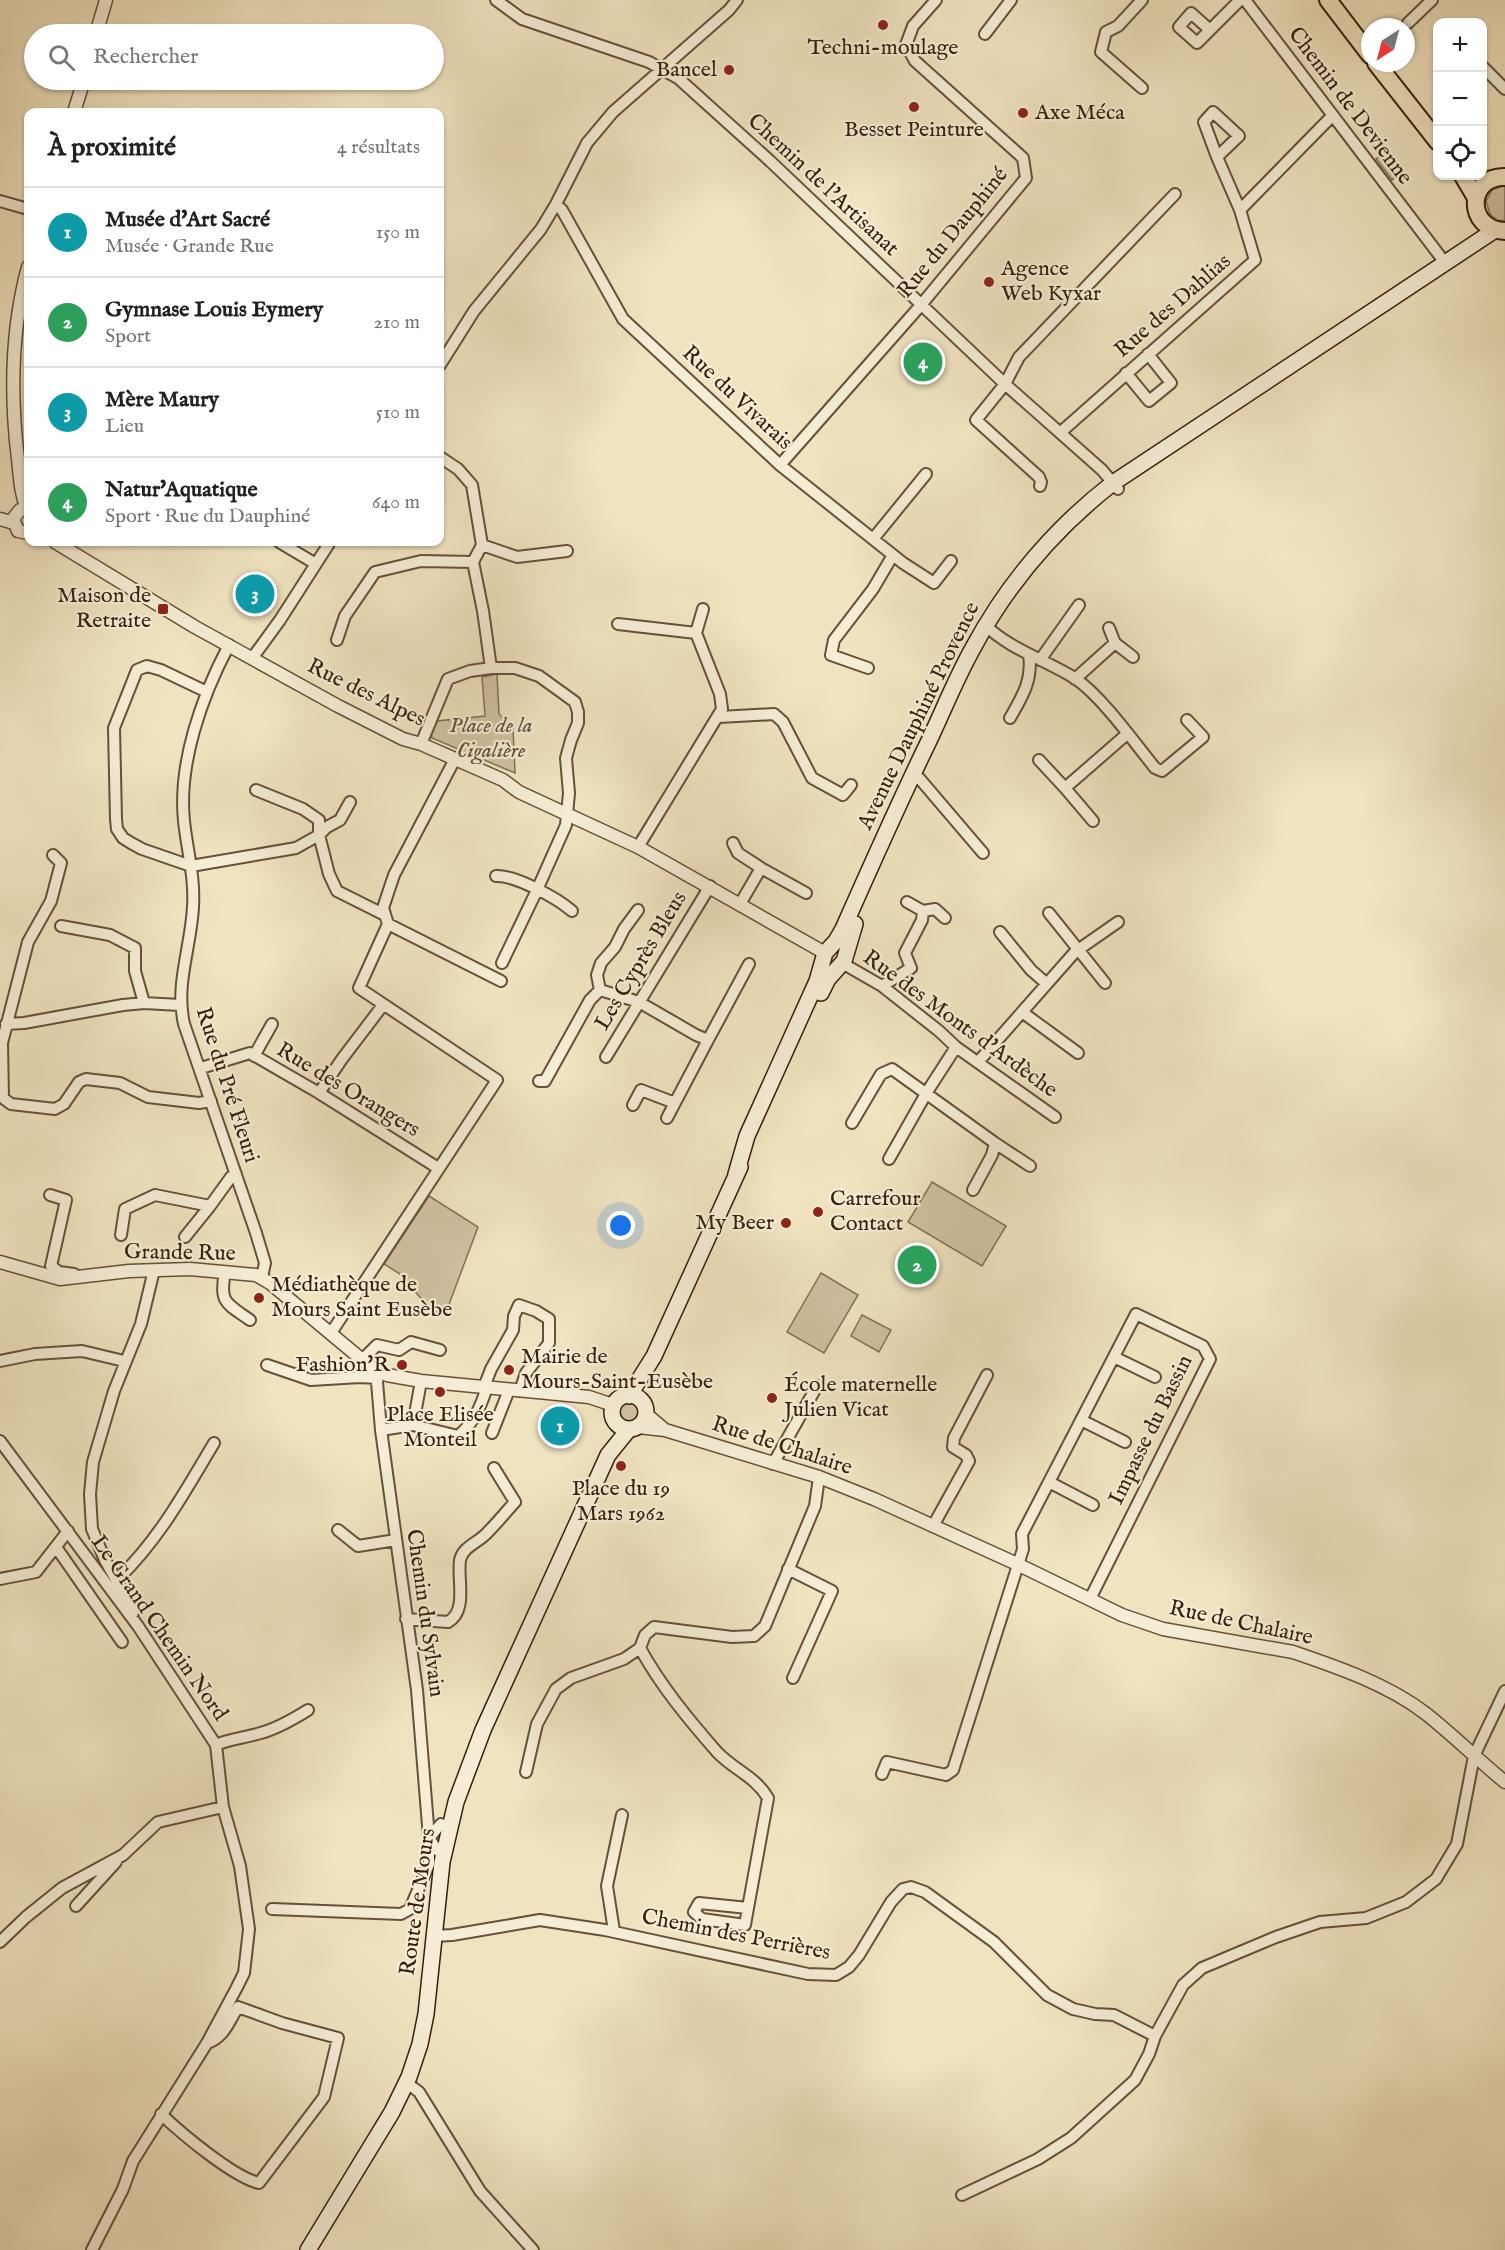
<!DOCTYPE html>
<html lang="fr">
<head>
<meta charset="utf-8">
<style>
	body { margin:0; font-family:"IM FELL English",serif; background:#f6f6f6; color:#202124 }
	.controls { position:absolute; right:18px; top:18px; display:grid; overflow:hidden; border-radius:12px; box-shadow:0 2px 4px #0004 }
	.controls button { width:54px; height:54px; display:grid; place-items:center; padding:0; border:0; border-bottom:2px solid #e0e0e0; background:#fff; color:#202124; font:30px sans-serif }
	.compass { position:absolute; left:1361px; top:18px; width:54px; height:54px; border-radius:50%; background:#fff; box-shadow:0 2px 4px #0004; rotate:216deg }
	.you { position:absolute; left:621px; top:1226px; width:21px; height:21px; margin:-15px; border:4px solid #fff; border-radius:50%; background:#1a73e8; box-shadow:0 0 0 9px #1a73e833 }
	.badge { display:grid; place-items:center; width:39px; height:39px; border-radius:50%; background:#8f2418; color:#fff; font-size:20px; font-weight:700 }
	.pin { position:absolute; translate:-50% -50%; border:3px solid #fff; box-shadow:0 2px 6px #0006 }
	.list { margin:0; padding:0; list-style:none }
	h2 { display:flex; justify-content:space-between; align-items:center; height:78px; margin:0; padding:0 24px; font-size:26px }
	h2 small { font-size:20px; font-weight:400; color:#757577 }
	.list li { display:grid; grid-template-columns:39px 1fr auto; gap:18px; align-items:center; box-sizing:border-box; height:90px; padding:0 24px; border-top:2px solid #e0e0e0 }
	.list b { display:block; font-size:22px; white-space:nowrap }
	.list p { margin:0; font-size:20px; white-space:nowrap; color:#757577 }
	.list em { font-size:20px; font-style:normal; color:#757577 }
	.icon { flex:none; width:33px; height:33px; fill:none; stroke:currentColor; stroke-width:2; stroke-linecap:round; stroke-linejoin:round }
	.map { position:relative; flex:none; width:1505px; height:2250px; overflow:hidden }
	.search { position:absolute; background:#fff; box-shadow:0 2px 4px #0004; left:24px; top:24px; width:420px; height:66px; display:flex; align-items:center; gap:15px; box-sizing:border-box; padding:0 21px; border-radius:33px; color:#757577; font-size:22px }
	.panel { position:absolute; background:#fff; box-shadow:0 2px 4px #0004; left:24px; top:108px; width:420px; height:438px; border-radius:12px }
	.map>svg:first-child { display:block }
	.green { fill:#d1c2a2; stroke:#847058; stroke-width:1.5 }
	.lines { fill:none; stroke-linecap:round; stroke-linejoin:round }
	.minor-casing { stroke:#66503a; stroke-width:14 }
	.tertiary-casing { stroke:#66503a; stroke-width:15 }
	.secondary-casing { stroke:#381e0d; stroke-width:18 }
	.primary-casing { stroke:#381e0d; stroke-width:20 }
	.minor { stroke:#f5edd6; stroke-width:10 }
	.tertiary { stroke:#f5edd6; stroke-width:12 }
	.secondary { stroke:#f5edd6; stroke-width:15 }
	.primary { stroke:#f0e4c0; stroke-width:16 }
	.poi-dot { fill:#8f2418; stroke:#f5edd6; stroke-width:2 }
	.labels { text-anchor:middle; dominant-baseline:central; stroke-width:4.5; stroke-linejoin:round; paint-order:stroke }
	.poi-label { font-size:22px; fill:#381e0d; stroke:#f5edd6; text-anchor:start }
	.street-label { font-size:22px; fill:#381e0d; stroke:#f5edd6 }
	.park-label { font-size:22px; font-style:italic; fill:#664f3a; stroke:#f5edd6 }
</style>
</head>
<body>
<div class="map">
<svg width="1505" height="2250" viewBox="0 0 1505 2250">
	<rect width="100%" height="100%" fill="#f0e4c0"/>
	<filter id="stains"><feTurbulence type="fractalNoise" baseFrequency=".00333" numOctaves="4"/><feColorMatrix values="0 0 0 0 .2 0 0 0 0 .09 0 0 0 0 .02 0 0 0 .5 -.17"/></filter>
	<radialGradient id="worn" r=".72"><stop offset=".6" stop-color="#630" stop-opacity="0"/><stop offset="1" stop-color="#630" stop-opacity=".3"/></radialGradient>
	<!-- green -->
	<path class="green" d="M1381 155 1396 176 1392 180 1376 159Z
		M1505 185V221L1497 220 1490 214 1486 201 1492 190Z
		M497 674 499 714 513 728 515 773 432 738 431 731 437 721 485 716 482 677Z
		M932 1182 1006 1226 982 1266 908 1222Z
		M429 1196 478 1227 445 1315 431 1310 400 1274 384 1264Z
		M821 1273 858 1295 824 1353 787 1332Z
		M862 1315 891 1330 879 1352 851 1336Z
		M620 1412a9 9 0 1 1 18 0a9 9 0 1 1-18 0Z"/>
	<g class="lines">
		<!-- minor casing -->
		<g class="minor-casing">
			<path id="minor" d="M496 0 522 19 649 62 678 78 770 161 1005 384 1102 470 1118 489
				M1245 0 1446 264
				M1408 23 1432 0
				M1210 30 1191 13 1179 27 1197 43 1240 0
				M985 34 1011 0
				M1482 66 1505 89
				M1142 88 1101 52 1106 32 1118 26 1142 0
				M1217 157 1239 136 1213 112 1204 122 1217 157 1240 210
				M0 201 28 209
				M556 204 562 210 623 319 780 465 903 563 934 583 951 561
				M440 365 474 311 541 229 556 204 587 143 613 112 729 10 737 0
				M1126 373 1149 401 1171 383 1148 354
				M1061 432 1255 260 1240 210 1332 116
				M440 457 458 469 472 485 482 545 473 562 483 611 491 668H515L539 676 575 702 578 712V723L571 740 566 758 569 793 566 825 537 890 502 963
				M780 465 921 305 1026 178 1023 158 915 61 906 45 913 26 936 0
				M1040 486 1041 482 1039 477 976 420 1005 384 1019 357 1175 194
				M873 539 926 474
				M279 542 316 564
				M482 545 517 557 567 551
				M618 624 696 633 720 694 722 709 638 847
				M985 625C1011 650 1046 660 1076 679 1102 697 1134 742 1155 768L1162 771 1203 737 1187 720
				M1109 628 1115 643 1133 657
				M696 633 703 609
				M337 640 345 616 375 572 421 561 473 562
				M229 645C202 696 178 763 184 821 187 850 195 877 193 907 191 947 175 984 184 1024L256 1233 265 1263 262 1277
				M253 657 280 620 330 542
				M1040 660 1079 605
				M868 668 831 655 834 640 873 589 893 555
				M1075 679 1115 643
				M207 692 161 670 147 666 137 670 114 728 116 819 117 829 123 838 131 843 142 849 191 866 296 848 319 835 329 874 337 891 385 915
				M719 717 774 714 783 722 812 778 843 795 851 785
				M1010 718C1022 697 1033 680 1029 655
				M421 744 448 679 470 671 491 668
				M1039 760 1065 788
				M919 778 983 853
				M256 790 303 809 319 820V835L327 827 340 820 350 802
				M1093 821 1065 788 1127 734
				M733 843 738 853 761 868 740 904
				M53 855 61 863 51 901 28 942 2 1043 3 1098 11 1104 55 1109 64 1104 79 1082 86 1079 120 1083 148 1097 199 1103 211 1101
				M761 868 806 893
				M496 876C515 875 557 898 572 911
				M907 902 923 911 935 909 945 918
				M1049 913 1105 983
				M388 924 501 981
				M61 926 110 935 135 948V971L144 1003
				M1000 932 1031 970 1047 984
				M842 963 882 986 939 1031 956 1047 1055 1117
				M882 986 911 968 905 953 922 920 923 911
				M600 990 597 975 601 963 615 947 624 929 638 910
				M1022 1012 1078 1053
				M6 1024 24 1023 123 1005 144 1003 180 1005
				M254 1056 272 1024
				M606 1057 710 886
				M978 1062 1075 952 1118 922
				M201 1068 250 1053 319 1093 438 1168
				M539 1081H545L590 1000 600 990 639 1002 696 1035 708 1040 749 964
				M319 1093 342 1059 383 1005
				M633 1105 641 1090 675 1103
				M667 1118 708 1040
				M852 1123 881 1074 892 1069 995 1143 992 1155 973 1190
				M995 1143 1030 1166
				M889 1159 927 1092 956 1047
				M50 1195 66 1200 51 1266 59 1272 74 1274
				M121 1235 125 1209 155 1195 210 1206 231 1177 236 1174
				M185 1237 210 1206
				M225 1272C219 1303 226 1303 250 1320
				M331 1333 497 1080 359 988 388 924 383 908 394 875 455 759
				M1114 1357 1155 1377
				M363 1359 377 1345 399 1350 411 1342 440 1350
				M0 1361 35 1354 82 1351 124 1361
				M267 1365 311 1380 360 1377 377 1378
				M379 1372 377 1382 381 1430 417 1690 429 1838 438 1851 443 1853
				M484 1387 491 1369 513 1330 514 1316 519 1305 536 1311 549 1319V1343L526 1373 520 1391
				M1081 1420 1125 1442
				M413 1425 458 1436C474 1423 481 1406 487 1387
				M381 1430 413 1425 421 1381
				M492 1433 509 1390
				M0 1441 138 1626 216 1745 223 1807 240 1866 249 1929 244 1973 236 1989 207 2043 133 2161 123 2189 92 2250
				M773 1464 817 1386
				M1049 1482 1093 1505
				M933 1526 969 1461 966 1455 953 1447 954 1438 987 1375
				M338 1530 358 1546 396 1540
				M56 1547 122 1642
				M788 1569 832 1591 793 1678
				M0 1579 36 1572 68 1531
				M118 1579C160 1538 184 1493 214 1443
				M133 1613 132 1608 105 1560 92 1529 90 1494 93 1462 114 1391 141 1324 154 1270
				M406 1619 448 1622C468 1611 457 1579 460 1560 463 1547 477 1543 486 1534 496 1524 505 1513 515 1502L494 1468
				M216 1745C229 1739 243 1738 257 1734 275 1730 292 1720 308 1710
				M526 1772 537 1724 556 1689 571 1678 624 1659 640 1648
				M882 1774 887 1762 946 1775 953 1770 1023 1549 1022 1534 1136 1314 1203 1346 1210 1359 1090 1599
				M76 1906 116 1862
				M748 1908 745 1925 702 1919 694 1912 699 1903 748 1908 768 1798C755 1776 734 1770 717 1752 689 1720 660 1685 640 1648L645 1635 654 1627 732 1637 754 1636 765 1626 815 1506 819 1477
				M272 1909 401 1914 410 1909 429 1864V1838L441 1824
				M614 1931 607 1886 622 1815
				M434 1936 452 1935 540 1920 605 1930 808 1974 836 1975 849 1967 859 1955 891 1902 903 1889 911 1887 925 1892 994 1942 1047 1995 1073 2009 1095 2014 1114 2015 1155 2036
				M0 1942 26 1917 62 1888 123 1855 158 1822 223 1807
				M407 2083 419 2092 480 2191 533 2250
				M161 2114C181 2133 233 2177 259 2183L324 2097 338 2038 282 2023 238 2007C229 2021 224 2038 207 2043
				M962 2195 1038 2159 1071 2138 1135 2080 1149 2054 1155 2036 1183 1985 1202 1968 1276 1937 1320 1922 1366 1918 1406 1902 1436 1879 1457 1844 1474 1756 1505 1691"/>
		</g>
		<!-- tertiary casing -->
		<g class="tertiary-casing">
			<path id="tertiary" d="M96 34 106 0
				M74 112 84 80
				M27 508C20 493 20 475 18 459 10 394 11 330 28 267
				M28 509 20 510 13 519 18 531 28 533
				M0 519 14 523
				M55 542 195 627 338 706 403 739 421 744 503 780 519 792 638 847 825 953
				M0 1262 60 1279 129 1271 190 1269 256 1275 270 1283 372 1368 387 1375 421 1381 589 1397 613 1405
				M645 1413 665 1430
				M638 1427 665 1430 819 1477 874 1499 1017 1564 1122 1615 1163 1629 1293 1652C1337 1667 1387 1684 1425 1713 1453 1735 1478 1760 1505 1782"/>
		</g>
		<!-- secondary casing -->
		<g class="secondary-casing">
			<path id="secondary" d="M821 993 828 979 844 961 855 924
				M736 1174 747 1136 817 981 825 953 836 941 843 929C870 868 897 807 926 747 942 714 955 680 973 648 1008 583 1055 528 1113 483L1495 230
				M612 1412a17 17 0 1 1 34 0a17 17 0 1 1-34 0Z
				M629 1396 654 1356 740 1167
				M308 2250 392 2112 409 2077 420 2044 426 2014 442 1862 456 1802 483 1730 608 1455 629 1429"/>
		</g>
		<!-- primary casing -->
		<g class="primary-casing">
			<path id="primary" d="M1328 0 1370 55
				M1376 63 1438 142
				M1463 176 1476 198
				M1505 177C1466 176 1466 230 1505 231"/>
		</g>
		<!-- minor -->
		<use href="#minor" class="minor"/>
		<!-- tertiary -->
		<use href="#tertiary" class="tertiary"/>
		<!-- secondary -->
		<use href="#secondary" class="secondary"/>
		<!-- primary -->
		<use href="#primary" class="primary"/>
	</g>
	<!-- markers -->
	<g class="poi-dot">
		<circle cx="883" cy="25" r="6"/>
		<circle cx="729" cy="70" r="6"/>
		<circle cx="914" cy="107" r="6"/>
		<circle cx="1023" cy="113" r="6"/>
		<circle cx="989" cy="282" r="6"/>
		<rect x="157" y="603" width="12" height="12" rx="3"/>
		<circle cx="818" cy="1212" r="6"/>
		<circle cx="786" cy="1223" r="6"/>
		<circle cx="259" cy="1298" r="6"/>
		<circle cx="402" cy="1365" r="6"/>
		<circle cx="509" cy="1370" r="6"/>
		<circle cx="440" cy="1392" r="6"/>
		<circle cx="772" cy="1398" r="6"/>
		<circle cx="621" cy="1466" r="6"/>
	</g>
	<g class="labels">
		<!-- poi labels -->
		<g class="poi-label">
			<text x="883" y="48" text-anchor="middle">Techni-moulage</text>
			<text x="717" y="70" text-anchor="end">Bancel</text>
			<text x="1035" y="113">Axe Méca</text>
			<text x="914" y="130" text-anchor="middle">Besset Peinture</text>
			<text x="1001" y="269">Agence<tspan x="1001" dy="25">Web Kyxar</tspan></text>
			<text x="151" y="596" text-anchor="end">Maison de<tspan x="151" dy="25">Retraite</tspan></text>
			<text x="830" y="1199">Carrefour<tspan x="830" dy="25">Contact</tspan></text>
			<text x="774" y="1223" text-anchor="end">My Beer</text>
			<text x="271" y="1285">Médiathèque de<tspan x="271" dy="25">Mours Saint Eusèbe</tspan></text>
			<text x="521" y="1357">Mairie de<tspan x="521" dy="25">Mours-Saint-Eusèbe</tspan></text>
			<text x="390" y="1365" text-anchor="end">Fashion'R</text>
			<text x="784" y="1385">École maternelle<tspan x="784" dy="25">Julien Vicat</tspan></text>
			<text x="440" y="1415" text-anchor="middle">Place Elisée<tspan x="440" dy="25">Monteil</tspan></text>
			<text x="621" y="1489" text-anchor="middle">Place du 19<tspan x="621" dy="25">Mars 1962</tspan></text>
		</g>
		<!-- street labels -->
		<g class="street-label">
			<text transform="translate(1350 106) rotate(53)">Chemin de Devienne</text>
			<text transform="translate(823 185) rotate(43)">Chemin de l'Artisanat</text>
			<text transform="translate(953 233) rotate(-51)">Rue du Dauphiné</text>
			<text transform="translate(1173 306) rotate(-41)">Rue des Dahlias</text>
			<text transform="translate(737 398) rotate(43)">Rue du Vivarais</text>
			<text transform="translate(366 693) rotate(26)">Rue des Alpes</text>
			<text transform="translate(919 716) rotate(-64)">Avenue Dauphiné Provence</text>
			<text transform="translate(641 961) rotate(-59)">Les Cyprès Bleus</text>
			<text transform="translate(960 1024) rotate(36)">Rue des Monts d'Ardèche</text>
			<text transform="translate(227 1085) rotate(72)">Rue du Pré Fleuri</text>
			<text transform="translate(348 1090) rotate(31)">Rue des Orangers</text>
			<text transform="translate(180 1253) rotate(1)">Grande Rue</text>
			<text transform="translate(1151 1430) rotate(-64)">Impasse du Bassin</text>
			<text transform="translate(782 1446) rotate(18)">Rue de Chalaire</text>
			<text transform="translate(425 1613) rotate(82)">Chemin du Sylvain</text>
			<text transform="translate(1241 1623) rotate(12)">Rue de Chalaire</text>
			<text transform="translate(159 1628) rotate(55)">Le Grand Chemin Nord</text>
			<text transform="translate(418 1902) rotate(-82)">Route de Mours</text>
			<text transform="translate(736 1935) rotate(11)">Chemin des Perrières</text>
		</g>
		<!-- park labels -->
		<g class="park-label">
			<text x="491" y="726">Place de la<tspan x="491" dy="25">Cigalière</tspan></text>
		</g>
	</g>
	<rect width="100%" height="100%" filter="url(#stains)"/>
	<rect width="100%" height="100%" fill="url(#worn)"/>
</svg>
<div class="controls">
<button>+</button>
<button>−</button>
<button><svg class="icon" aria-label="locate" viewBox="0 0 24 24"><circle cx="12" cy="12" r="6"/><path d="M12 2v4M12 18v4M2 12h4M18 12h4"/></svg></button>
</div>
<svg class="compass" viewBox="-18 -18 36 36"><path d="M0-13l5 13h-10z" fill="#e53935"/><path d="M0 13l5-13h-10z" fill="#757577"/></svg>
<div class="you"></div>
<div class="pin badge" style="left:560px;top:1426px;background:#0f9aa8">1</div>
<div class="pin badge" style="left:917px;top:1265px;background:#2e9e5b">2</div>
<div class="pin badge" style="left:255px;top:594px;background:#0f9aa8">3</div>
<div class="pin badge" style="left:923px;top:362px;background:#2e9e5b">4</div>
<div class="search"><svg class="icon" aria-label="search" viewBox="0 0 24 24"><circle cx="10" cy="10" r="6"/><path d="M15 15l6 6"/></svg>Rechercher</div>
<section class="panel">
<h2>À proximité<small>4 résultats</small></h2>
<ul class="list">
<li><span class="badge" style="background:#0f9aa8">1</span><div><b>Musée d'Art Sacré</b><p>Musée · Grande Rue</p></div><em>150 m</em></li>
<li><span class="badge" style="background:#2e9e5b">2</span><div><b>Gymnase Louis Eymery</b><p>Sport</p></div><em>210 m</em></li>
<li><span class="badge" style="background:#0f9aa8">3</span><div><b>Mère Maury</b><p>Lieu</p></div><em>510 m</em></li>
<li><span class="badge" style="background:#2e9e5b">4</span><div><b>Natur'Aquatique</b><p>Sport · Rue du Dauphiné</p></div><em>640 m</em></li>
</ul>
</section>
</div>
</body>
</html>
